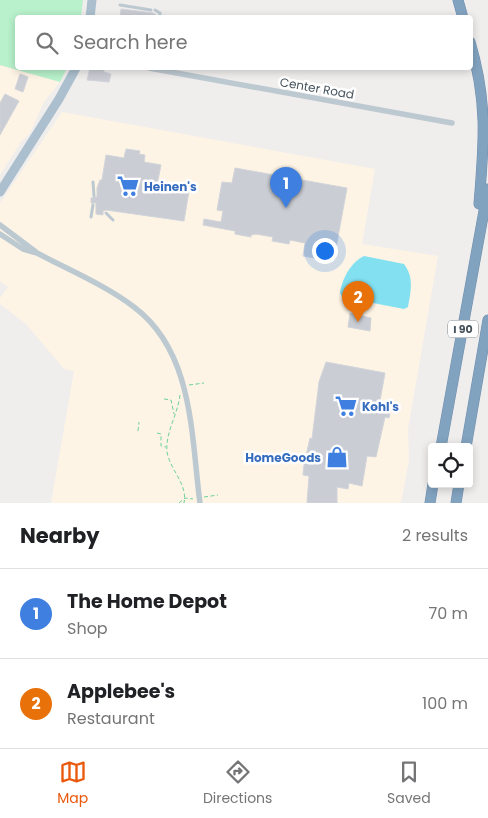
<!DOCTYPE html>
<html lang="en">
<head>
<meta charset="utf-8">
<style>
	body { margin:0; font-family:Poppins,sans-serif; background:#f6f6f6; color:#202124 }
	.controls { position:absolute; right:15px; bottom:15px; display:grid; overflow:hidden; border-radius:5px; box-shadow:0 2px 8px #0003 }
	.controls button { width:45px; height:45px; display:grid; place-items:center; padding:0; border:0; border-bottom:1px solid #e0e0e0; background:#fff; color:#202124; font:25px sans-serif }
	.you { position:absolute; left:324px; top:250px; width:18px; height:18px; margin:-12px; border:4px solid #fff; border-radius:50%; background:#1a73e8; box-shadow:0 0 0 8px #1a73e833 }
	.badge { display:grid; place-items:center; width:32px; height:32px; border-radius:50%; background:#ea580c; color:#fff; font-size:16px; font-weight:700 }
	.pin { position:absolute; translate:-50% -41px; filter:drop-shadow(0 1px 2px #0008) }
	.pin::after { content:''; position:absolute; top:26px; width:18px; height:15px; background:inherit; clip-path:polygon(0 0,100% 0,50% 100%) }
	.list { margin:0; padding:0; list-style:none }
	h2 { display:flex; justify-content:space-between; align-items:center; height:65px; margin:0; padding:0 20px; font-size:21px }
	h2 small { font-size:16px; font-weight:400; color:#757577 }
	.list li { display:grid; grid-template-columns:32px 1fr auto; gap:15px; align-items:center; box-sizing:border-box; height:90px; padding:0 20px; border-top:1px solid #e0e0e0 }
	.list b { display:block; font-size:19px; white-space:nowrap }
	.list p { margin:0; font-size:16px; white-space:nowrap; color:#757577 }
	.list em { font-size:16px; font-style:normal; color:#757577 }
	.icon { flex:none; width:28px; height:28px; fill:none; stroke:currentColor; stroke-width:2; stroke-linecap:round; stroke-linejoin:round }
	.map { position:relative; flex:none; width:488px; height:503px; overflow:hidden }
	.search { position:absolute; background:#fff; box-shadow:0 2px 8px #0003; left:15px; right:15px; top:15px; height:55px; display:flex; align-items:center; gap:12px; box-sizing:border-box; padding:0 18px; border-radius:5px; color:#757577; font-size:19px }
	.sheet { height:245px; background:#fff }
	nav { display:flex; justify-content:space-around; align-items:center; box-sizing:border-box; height:70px; border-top:1px solid #e0e0e0; background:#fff; font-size:14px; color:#757577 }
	nav a { display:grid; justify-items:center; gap:2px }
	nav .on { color:#ea580c }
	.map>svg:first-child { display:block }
	.commercial { fill:#fdf4e5 }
	.green { fill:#b8f1cb }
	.water { fill:#82e0f1 }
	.building { fill:#cacdd3; stroke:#d1d4da }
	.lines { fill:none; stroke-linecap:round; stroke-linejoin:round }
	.highway-casing { stroke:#6d8eac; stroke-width:11 }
	.path { stroke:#6ed19b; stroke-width:1; stroke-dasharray:4 2.5; stroke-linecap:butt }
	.lane { stroke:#bdc9d1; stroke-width:3 }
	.street { stroke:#bdc9d1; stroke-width:5.5 }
	.primary { stroke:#abbfce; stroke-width:9 }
	.highway { stroke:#82a3c0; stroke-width:10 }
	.labels { text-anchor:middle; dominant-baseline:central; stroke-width:5; stroke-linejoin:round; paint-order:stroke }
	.shield { fill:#fff; stroke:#7d868d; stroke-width:1 }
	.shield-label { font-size:11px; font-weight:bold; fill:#45525c }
	.street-label { font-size:12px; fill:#45525c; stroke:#fff }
	.shop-label { font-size:12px; font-weight:bold; fill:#366cbe; stroke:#fff; text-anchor:start }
</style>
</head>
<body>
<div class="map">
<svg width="488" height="503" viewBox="0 0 488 503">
	<rect width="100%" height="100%" fill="#f0eded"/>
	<!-- commercial -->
	<path class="commercial" d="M0 65 60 82 44 102 30 133 21 142 0 175Z
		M62 112 375 169 362 244 438 256 408 429 409 460 401 503H51L74 371 64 369 26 324 0 304V298L8 287 0 281V203Z"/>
	<!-- green -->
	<path class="green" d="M0 0H83L81 17 18 18V68H67L60 82 0 65Z"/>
	<!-- water -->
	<path class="water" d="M364 256 404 264C414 277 411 291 408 307L404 309 342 297 340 293C342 279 351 262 364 256Z"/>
	<!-- building -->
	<path class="building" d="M121 9 153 13 156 15V18H120Z
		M90 68H103L104 72 111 74 109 82 87 80Z
		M20 74 28 77 23 92 15 89Z
		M5 94 19 101 0 135V103Z
		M126 149 140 151 139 154 145 155 144 162 161 165 157 185 189 191 184 221 106 210 103 211V215L96 214V203H91V198L97 197V188L100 180H102L106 155 124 158Z
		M235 168 347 188 336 248 323 246 320 259 303 256 305 243 290 240 289 244 272 241 273 237 256 234 251 235V237L235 234V231L203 225 204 219 221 222 223 211 217 210 222 182 232 183Z
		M350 313 371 318 370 331 348 327Z
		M326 362 385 373 379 406 391 408 389 418 385 417 376 457 367 456 362 486 349 483 348 489 337 487V503H307L309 476 303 475 304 465 310 438 312 439 319 382Z"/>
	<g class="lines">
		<!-- highway casing -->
		<g class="highway-casing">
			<path id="highway" d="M458 0 463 18
				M470 42C488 102 484 143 479 204
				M441 447 488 189
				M466 447 488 320
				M430 503 433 484
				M456 503 459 484"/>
		</g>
		<!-- path -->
		<path class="path" d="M189 385 204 383
			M180 395C178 414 165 433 167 452 170 470 188 484 184 503
			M164 399 171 400 174 414
			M138 431 139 422
			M157 433 161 434V446L166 447
			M204 497 218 495
			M179 503 185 498 193 499"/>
		<!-- lane -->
		<path class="lane" d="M120 5 151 10
			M155 10 160 13V18
			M93 182 94 196
			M106 213 113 220
			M91 217 93 205"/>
		<!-- street -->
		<path class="street" d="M149 68 452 123
			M0 225 36 252
			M0 234 23 249 37 253C69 270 105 285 134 307 194 352 191 436 200 503"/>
		<!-- primary -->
		<path class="primary" d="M90 18 92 0
			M0 192 59 99 76 68"/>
		<!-- highway -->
		<use href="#highway" class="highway"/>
	</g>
	<!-- icons -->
	<defs>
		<g id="supermarket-bare" transform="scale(1.725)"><path d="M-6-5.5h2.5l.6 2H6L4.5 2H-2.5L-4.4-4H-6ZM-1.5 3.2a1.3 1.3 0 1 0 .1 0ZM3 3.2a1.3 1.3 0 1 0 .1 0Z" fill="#3f7fe0" stroke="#fff" stroke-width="2.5" paint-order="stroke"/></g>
		<g id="shop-bare" transform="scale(1.725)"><path d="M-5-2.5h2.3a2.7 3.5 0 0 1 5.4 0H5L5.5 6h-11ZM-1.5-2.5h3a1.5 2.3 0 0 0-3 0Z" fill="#3f7fe0" stroke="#fff" stroke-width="2.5" paint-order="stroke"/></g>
	</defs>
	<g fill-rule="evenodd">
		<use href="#supermarket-bare" x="128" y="186"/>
		<use href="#supermarket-bare" x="346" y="406"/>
		<use href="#shop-bare" x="337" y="457"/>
	</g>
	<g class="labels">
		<!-- shield labels -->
		<rect class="shield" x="448" y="320.5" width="30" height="17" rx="4"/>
		<g class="shield-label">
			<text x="463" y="329">I 90</text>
		</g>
		<!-- street labels -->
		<g class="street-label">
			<text transform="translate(317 88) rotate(10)">Center Road</text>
		</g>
		<!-- shop labels -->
		<g class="shop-label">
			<text x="144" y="186">Heinen's</text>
			<text x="362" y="406">Kohl's</text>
			<text x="321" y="457" text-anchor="end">HomeGoods</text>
		</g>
	</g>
</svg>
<div class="controls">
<button><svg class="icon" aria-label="locate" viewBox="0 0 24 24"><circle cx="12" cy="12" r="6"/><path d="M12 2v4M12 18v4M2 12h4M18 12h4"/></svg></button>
</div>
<div class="you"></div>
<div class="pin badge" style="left:286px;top:208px;background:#3f7fe0">1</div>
<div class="pin badge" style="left:358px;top:322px;background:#e8710a">2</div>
<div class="search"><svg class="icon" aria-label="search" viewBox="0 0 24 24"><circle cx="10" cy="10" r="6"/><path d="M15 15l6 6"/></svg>Search here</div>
</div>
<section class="sheet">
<h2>Nearby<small>2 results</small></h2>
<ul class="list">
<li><span class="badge" style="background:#3f7fe0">1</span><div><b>The Home Depot</b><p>Shop</p></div><em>70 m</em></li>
<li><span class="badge" style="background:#e8710a">2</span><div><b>Applebee's</b><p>Restaurant</p></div><em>100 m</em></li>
</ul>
</section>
<nav>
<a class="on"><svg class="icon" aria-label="map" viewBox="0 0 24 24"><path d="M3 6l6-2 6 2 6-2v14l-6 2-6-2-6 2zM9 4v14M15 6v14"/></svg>Map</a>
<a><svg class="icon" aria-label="directions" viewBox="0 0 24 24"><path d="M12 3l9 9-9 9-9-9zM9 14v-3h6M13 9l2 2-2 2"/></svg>Directions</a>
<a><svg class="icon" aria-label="saved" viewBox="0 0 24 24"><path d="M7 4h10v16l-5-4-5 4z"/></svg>Saved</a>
</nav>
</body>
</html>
